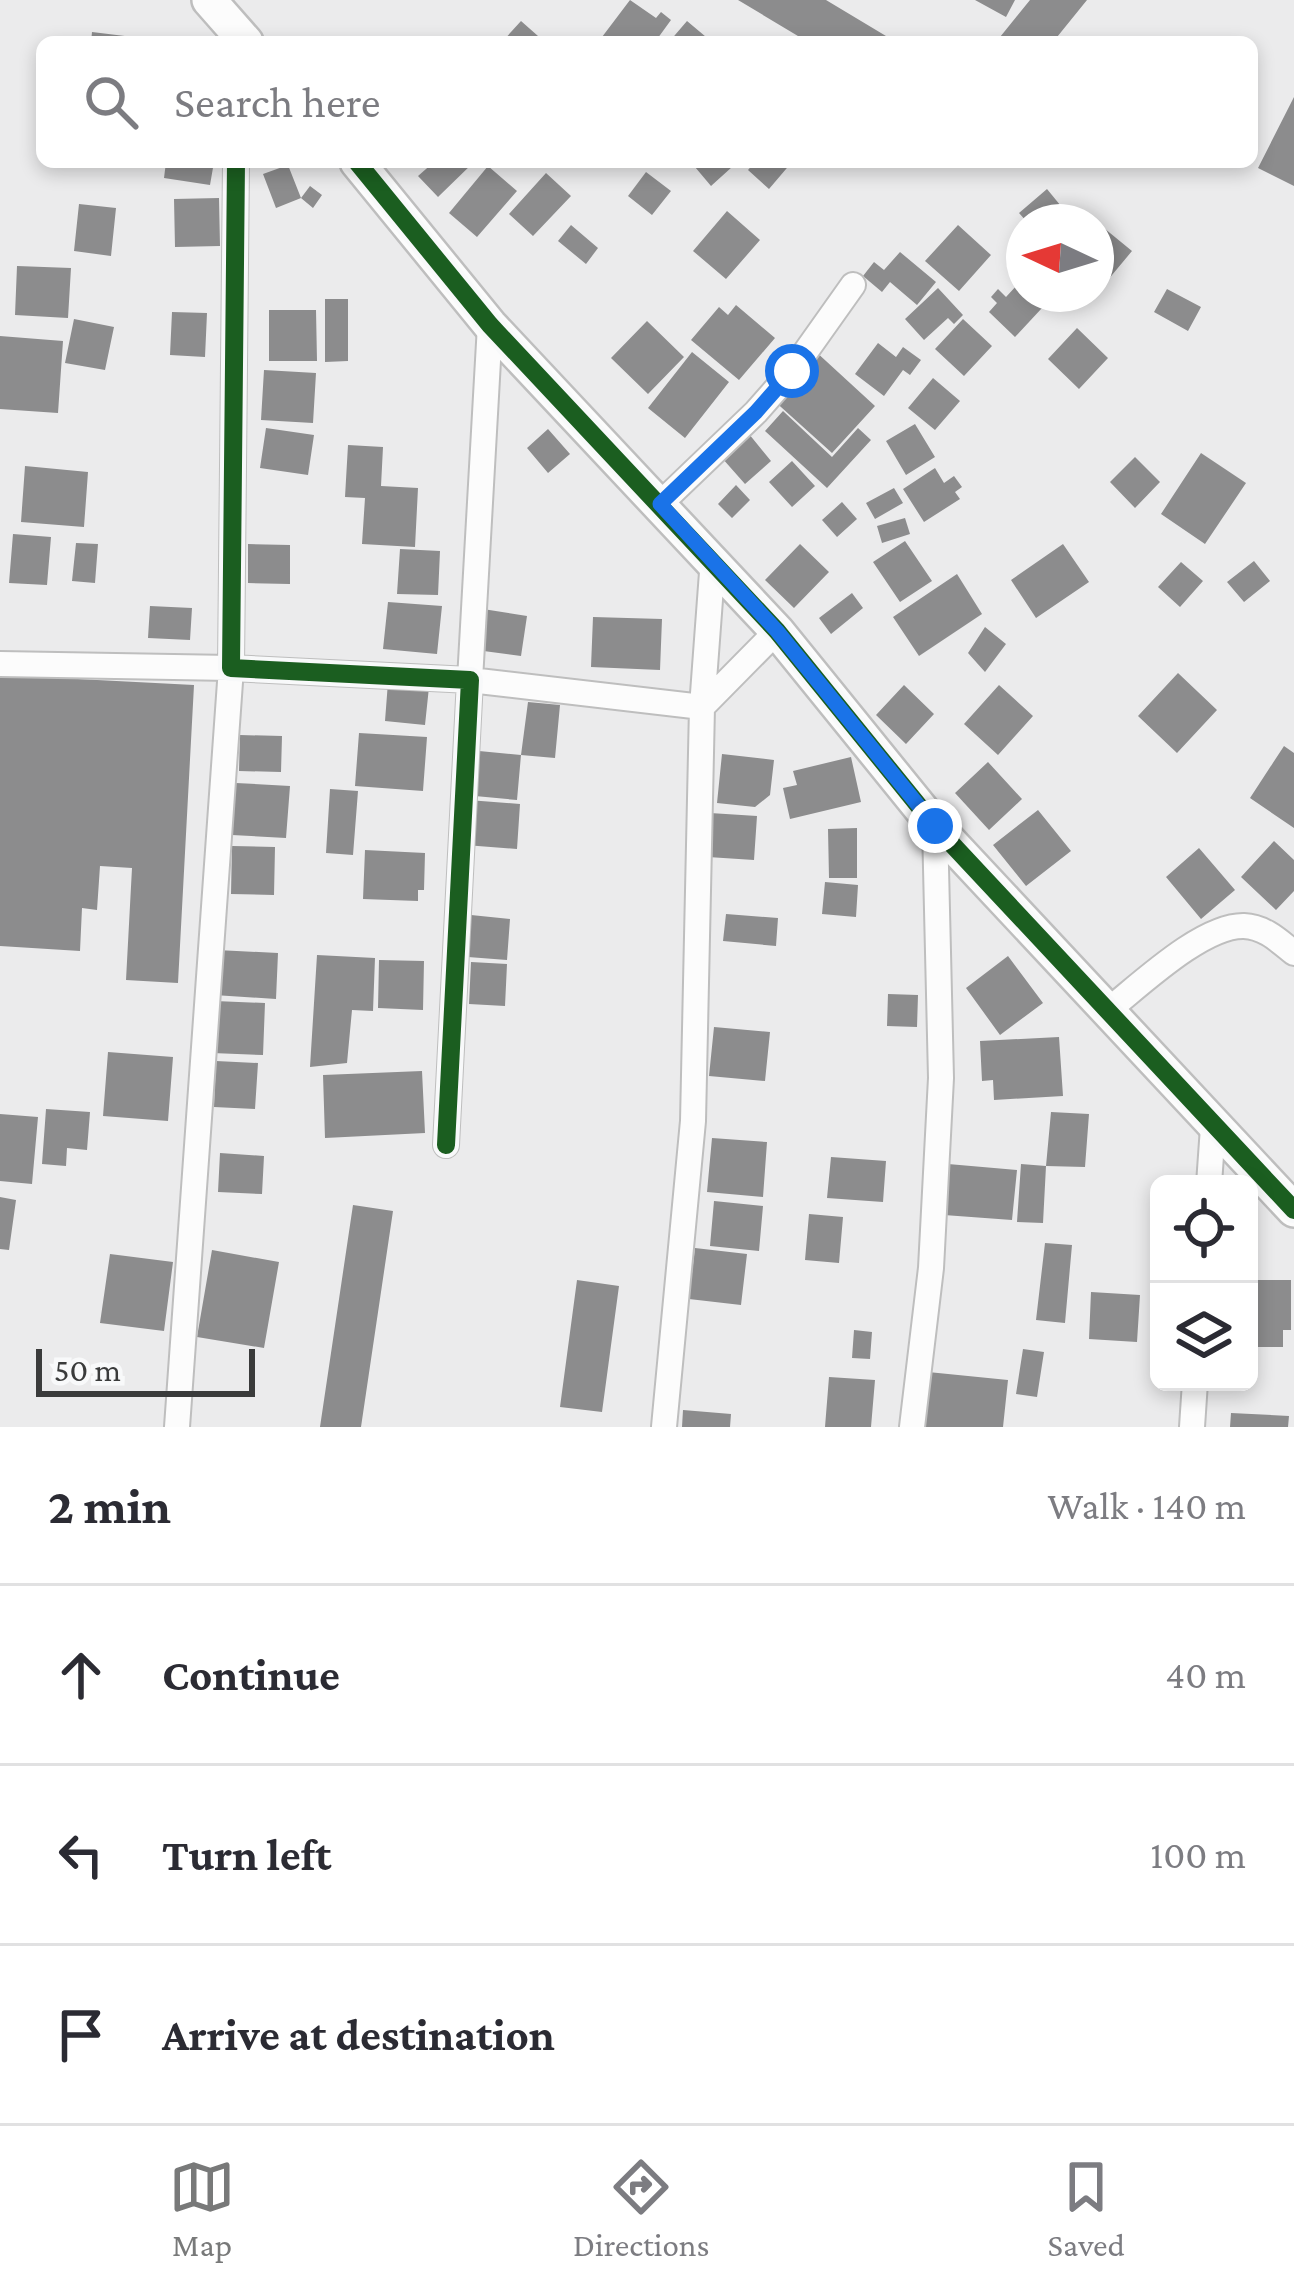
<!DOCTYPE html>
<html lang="en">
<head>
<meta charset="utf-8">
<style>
	body { margin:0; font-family:"Crimson Pro",serif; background:#f2f2f3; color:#2b2b33 }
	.controls { position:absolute; right:36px; bottom:36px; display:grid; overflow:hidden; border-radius:18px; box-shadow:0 6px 18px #0003 }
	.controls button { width:108px; height:108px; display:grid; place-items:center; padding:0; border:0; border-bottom:3px solid #e1e1e2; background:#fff; color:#2b2b33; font:60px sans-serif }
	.compass { position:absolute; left:1006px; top:204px; width:108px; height:108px; border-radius:50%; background:#fff; box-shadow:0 6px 18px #0003; rotate:274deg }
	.scale { position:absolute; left:36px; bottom:30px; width:219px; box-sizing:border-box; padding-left:12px; border:6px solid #3a3b3b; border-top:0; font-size:33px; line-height:42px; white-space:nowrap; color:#3a3b3b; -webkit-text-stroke:9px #f8f9fa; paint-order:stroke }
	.stop { position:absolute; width:36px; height:36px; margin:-27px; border:9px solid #1a73e8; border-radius:50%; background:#fff }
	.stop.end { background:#1a73e8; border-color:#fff; box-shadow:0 3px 12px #0008 }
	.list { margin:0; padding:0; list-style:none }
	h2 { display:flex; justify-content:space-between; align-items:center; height:156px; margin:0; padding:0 48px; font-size:51px }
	h2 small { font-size:39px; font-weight:400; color:#7c7c81 }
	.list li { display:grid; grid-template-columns:78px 1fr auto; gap:36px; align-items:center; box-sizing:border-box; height:180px; padding:0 48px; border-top:3px solid #e1e1e2 }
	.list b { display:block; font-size:45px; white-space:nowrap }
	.list em { font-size:39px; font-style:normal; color:#7c7c81 }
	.icon { flex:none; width:66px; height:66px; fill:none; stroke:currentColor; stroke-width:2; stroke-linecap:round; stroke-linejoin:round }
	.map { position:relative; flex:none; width:1294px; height:1427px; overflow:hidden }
	.search { position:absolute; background:#fff; box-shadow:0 6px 18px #0003; left:36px; right:36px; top:36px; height:132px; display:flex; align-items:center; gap:30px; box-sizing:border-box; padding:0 42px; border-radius:18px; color:#7c7c81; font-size:45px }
	.sheet { height:696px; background:#fff }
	nav { display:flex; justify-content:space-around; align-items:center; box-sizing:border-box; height:168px; border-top:3px solid #e1e1e2; background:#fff; font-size:33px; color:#7c7c81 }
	nav a { display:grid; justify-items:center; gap:6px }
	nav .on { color:#787979 }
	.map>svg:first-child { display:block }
	.building { fill:#8c8c8d }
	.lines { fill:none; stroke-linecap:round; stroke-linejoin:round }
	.street-casing { stroke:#bebebe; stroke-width:28 }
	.secondary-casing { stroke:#bebebe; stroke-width:38 }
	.street { stroke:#fcfcfc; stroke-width:24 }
	.secondary { stroke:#fcfcfc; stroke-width:33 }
	.cycleway-casing { stroke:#f8f9fa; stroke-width:26 }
	.cycleway { stroke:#1b5e20; stroke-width:18 }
	.route { stroke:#1a73e8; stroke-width:15 }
</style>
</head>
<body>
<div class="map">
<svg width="1294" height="1427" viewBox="0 0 1294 1427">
	<rect width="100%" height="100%" fill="#ebebec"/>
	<!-- building -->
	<path class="building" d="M630 0 656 18 661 12 671 20 655 42H609L602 37Z
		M738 0H826L886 36 883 42H808Z
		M975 0H1015L1006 17Z
		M1030 0H1087L1053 42H996Z
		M521 21 538 36 533 42H502Z
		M687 21 712 42H669Z
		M92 32 133 37 132 42H91Z
		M1294 97V186L1258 168Z
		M166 162H214L210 185 164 178Z
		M434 162H474L438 197 418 176Z
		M700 162H728L732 167 711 186 695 167Z
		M755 162H792L769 189 748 170Z
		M288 165 301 198 310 186 322 195 313 208 301 198 276 208 263 174Z
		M488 166 517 191 477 237 449 213Z
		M646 172 671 191 652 215 628 196Z
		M546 173 571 196 533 236 509 214Z
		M1047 189 1065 211 1052 222H1027L1019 213Z
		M219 198 220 246 175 247 174 199Z
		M79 204 116 208 111 256 74 251Z
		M727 211 760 240 726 279 693 251Z
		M1099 224 1132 251 1107 281 1096 272Z
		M571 225 598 248 586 264 558 241Z
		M958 225 991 255 959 291 925 261Z
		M900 252 936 282 917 305 890 282 882 292 863 276 874 262 884 270Z
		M17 266 71 268 68 318 15 315Z
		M1017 285 1042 308 1015 337 989 312 997 303 991 297 998 289 1006 297Z
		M938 288 963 315 954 324 948 318 924 340 905 319Z
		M1167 289 1201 307 1188 331 1154 312Z
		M325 299H348V361L325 362Z
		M736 305 775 338 739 380 691 340 719 307 728 315Z
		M269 310H316L317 361H269Z
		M172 312 207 313 205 357 170 355Z
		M74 319 114 327 105 370 65 363Z
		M963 319 992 346 964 376 935 349Z
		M647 321 684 357 648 394 611 358Z
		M1077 328 1108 358 1079 389 1048 359Z
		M0 336 63 341 58 413 0 409Z
		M878 343 896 357 903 347 921 360 910 375 903 370 884 396 855 374Z
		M814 350 875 406 832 453 771 398Z
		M692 352 729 382 685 438 648 408Z
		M264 370 316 373 313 423 261 420Z
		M933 378 960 401 935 430 908 408Z
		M783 411 832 457 858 428 871 440 827 488 765 431Z
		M915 424 935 457 906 475 886 441Z
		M266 428 314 435 308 475 260 468Z
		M548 429 570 454 548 473 527 448Z
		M749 434 771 461 745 484 722 458Z
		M348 445 383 447 381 486 418 488 415 547 362 544 365 498 345 497Z
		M1201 453 1246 483 1205 544 1161 514Z
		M1135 457 1160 482 1135 508 1110 482Z
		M792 461 815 486 792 507 769 482Z
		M25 466 88 472 84 527 21 522Z
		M935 468 944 483 954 476 962 487 955 492 960 499 924 522 903 489Z
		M736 485 750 500 732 518 718 504Z
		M894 488 903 503 875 519 866 503Z
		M842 502 857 519 837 537 822 520Z
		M905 518 910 534 882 543 877 526Z
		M13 534 51 537 47 585 9 583Z
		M905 541 932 581 900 602 873 562Z
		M76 543 98 544 95 583 72 581Z
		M248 544 290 545V584L248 583Z
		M800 544 829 572 794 608 765 580Z
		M1063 544 1089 582 1036 618 1011 580Z
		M400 549 440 551 438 595 397 594Z
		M1254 561 1270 581 1244 602 1227 582Z
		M1181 562 1203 581 1180 607 1158 587Z
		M957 574 982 614 919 656 893 617Z
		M852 593 863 608 831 634 819 618Z
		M388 602 442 606 437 654 383 649Z
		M150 606 192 608 190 640 148 638Z
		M483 609 527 616 521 656 476 650Z
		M593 617 662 619 660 670 591 667Z
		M985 627 1006 644 985 672 968 653Z
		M1178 673 1217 710 1177 753 1138 716Z
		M0 675 194 685 178 983 126 980 132 868 100 866 97 910 82 908 80 951 0 946Z
		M388 682 429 687 425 725 385 721Z
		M904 685 934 714 906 744 876 715Z
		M999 685 1033 716 998 755 964 724Z
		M528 702 560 705 555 758 521 755Z
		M359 733 427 737 423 791 355 786Z
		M240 735 282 736 281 772 239 771Z
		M1284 746 1294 753V828L1250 798Z
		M479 751 521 755 517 800 475 796Z
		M722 754 774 760 770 795 755 807 717 803Z
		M851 757 861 802 790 819 783 788 797 785 793 771Z
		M988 762 1022 799 989 830 955 793Z
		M236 783 290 786 286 838 232 835Z
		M330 789 358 791 353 855 326 853Z
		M468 800 520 804 517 849 465 845Z
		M1038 810 1071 851 1026 886 993 845Z
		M710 813 757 816 754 860 708 857Z
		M857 828V878H829L828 829Z
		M1274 841 1294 860V891L1276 910 1241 877Z
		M232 846 275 847 274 895 231 894Z
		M1199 848 1235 890 1201 919 1166 877Z
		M365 850 425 853 424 890H418V901L363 899Z
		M825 882 858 885 856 917 822 914Z
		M726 914 778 918 776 946 723 941Z
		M471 915 510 919 507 960 468 957Z
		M217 950 278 953 276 999 214 995Z
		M317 955 375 958 373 1011 352 1010 347 1063 310 1067Z
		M1008 956 1043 1003 1000 1035 966 988Z
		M379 960 424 961 423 1010 378 1008Z
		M471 962 507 964 505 1006 469 1004Z
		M888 994 918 995 917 1027 887 1026Z
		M215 1001 265 1003 263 1055 212 1053Z
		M714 1027 770 1032 765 1081 709 1076Z
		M1059 1037 1063 1096 994 1100 993 1080 982 1081 980 1041Z
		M108 1052 173 1057 168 1121 103 1116Z
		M216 1061 258 1063 255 1109 214 1107Z
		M422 1071 425 1133 325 1138 323 1075Z
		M46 1109 90 1112 87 1150 67 1148 66 1166 42 1164Z
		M1051 1112 1089 1114 1085 1167 1046 1166Z
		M0 1114 38 1117 32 1184 0 1181Z
		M712 1138 767 1142 763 1197 707 1192Z
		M220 1153 264 1156 262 1194 218 1192Z
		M831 1157 886 1161 883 1202 827 1198Z
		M948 1164 1017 1170 1012 1220 944 1215Z
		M1021 1164 1046 1166 1043 1223 1017 1222Z
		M0 1197 16 1200 9 1250 0 1249Z
		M714 1201 763 1206 759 1251 710 1246Z
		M353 1205 393 1211 361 1427H320Z
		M809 1214 843 1217 839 1263 805 1260Z
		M1045 1243 1072 1245 1065 1323 1036 1320Z
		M695 1248 747 1254 741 1305 689 1299Z
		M212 1250 279 1262 264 1348 197 1337Z
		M110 1254 173 1262 164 1331 100 1323Z
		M577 1280 619 1286 602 1412 560 1407Z
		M1249 1280H1291V1330H1283V1347H1249Z
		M1091 1292 1140 1295 1137 1342 1089 1339Z
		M854 1330 872 1332 870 1359 852 1358Z
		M1023 1349 1044 1352 1037 1397 1016 1394Z
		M928 1372 1008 1380 1003 1427H923Z
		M829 1377 875 1380 871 1427H825Z
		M683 1410 731 1414 730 1427H682Z
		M1231 1413 1289 1416 1288 1427H1230Z"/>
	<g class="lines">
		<!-- street casing -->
		<g class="street-casing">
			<path id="street" d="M236 162 231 668 470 680 446 1145
				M490 325 470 680 702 707 777 631
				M660 504 756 412 792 371 853 285
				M0 664 231 668 177 1427
				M1106 1012C1139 986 1202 925 1244 926 1265 927 1279 941 1294 953
				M1209 1184 1213 1127
				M664 1427 693 1121 702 707 713 559
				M912 1427 931 1268 941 1078 935 826
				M1192 1427 1195 1382"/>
		</g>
		<!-- secondary casing -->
		<g class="secondary-casing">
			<path id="secondary" d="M209 0 246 42
				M357 162 490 325 777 631 935 826 1294 1210"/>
		</g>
		<!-- street -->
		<use href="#street" class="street"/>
		<!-- secondary -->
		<use href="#secondary" class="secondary"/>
		<!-- cycleway casing -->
		<g class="cycleway-casing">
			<path id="cycleway" d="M236 162 231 668 470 680 446 1145
				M357 162 490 325 777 631 935 826 1294 1210"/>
		</g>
		<!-- cycleway -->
		<use href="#cycleway" class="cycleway"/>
	</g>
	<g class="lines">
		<!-- route -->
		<path class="route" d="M792 371 756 412 660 504 777 631 935 826"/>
	</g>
</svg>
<div class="controls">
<button><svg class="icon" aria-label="locate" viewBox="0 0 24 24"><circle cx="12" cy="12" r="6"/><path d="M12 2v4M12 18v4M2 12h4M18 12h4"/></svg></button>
<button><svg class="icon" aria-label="layers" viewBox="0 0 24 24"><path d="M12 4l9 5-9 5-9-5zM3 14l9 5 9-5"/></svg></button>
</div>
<svg class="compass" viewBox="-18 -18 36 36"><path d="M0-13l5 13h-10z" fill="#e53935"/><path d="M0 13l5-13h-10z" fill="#7c7c81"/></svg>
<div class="scale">50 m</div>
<div class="stop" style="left:792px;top:371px"></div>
<div class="stop end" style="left:935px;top:826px"></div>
<div class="search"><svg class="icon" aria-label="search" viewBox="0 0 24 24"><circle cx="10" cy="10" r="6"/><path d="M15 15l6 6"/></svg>Search here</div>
</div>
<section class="sheet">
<h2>2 min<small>Walk · 140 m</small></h2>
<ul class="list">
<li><svg class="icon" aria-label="ahead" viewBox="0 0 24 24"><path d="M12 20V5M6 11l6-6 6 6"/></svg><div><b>Continue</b></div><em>40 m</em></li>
<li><svg class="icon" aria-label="left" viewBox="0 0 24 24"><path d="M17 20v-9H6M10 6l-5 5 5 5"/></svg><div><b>Turn left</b></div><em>100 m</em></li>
<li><svg class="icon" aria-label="arrive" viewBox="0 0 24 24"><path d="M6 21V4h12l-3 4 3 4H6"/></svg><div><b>Arrive at destination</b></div></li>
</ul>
</section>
<nav>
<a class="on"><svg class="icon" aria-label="map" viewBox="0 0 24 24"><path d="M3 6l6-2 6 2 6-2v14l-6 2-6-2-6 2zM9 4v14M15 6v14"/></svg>Map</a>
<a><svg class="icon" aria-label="directions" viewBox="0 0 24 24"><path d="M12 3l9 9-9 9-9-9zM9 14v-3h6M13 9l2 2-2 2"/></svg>Directions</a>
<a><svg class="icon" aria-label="saved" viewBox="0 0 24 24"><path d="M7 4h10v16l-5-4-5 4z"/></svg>Saved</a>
</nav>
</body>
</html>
